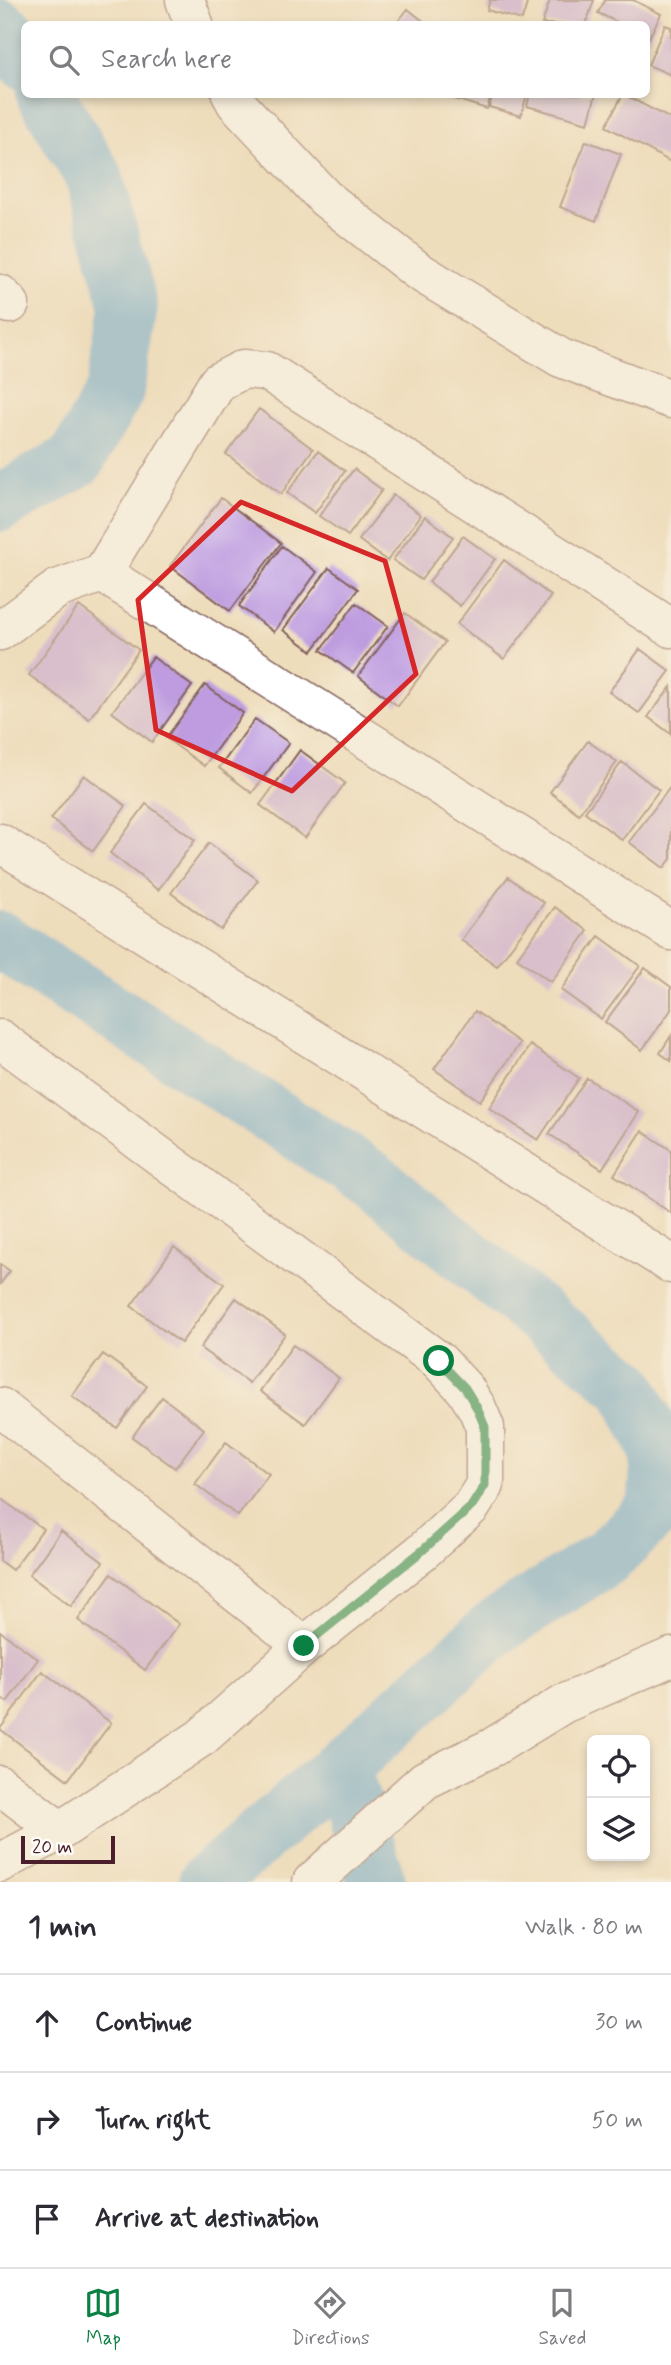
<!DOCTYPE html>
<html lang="en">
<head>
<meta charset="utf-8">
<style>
	body { margin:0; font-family:Mynerve,sans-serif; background:#f2f2f3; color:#2b2b33 }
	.controls { position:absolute; right:21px; bottom:21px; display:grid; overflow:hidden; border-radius:10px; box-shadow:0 4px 10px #0003 }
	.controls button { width:63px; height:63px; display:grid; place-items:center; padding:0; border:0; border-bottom:2px solid #e1e1e2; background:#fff; color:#2b2b33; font:35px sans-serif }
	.scale { position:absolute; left:21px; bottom:18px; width:94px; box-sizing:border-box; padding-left:7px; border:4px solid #4a1f2b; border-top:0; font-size:19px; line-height:24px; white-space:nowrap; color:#4a1f2b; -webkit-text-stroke:5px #fdfcf7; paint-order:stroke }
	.stop { position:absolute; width:21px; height:21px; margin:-16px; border:5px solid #0b8043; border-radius:50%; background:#fff }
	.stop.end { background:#0b8043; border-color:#fff; box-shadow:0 2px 7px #0008 }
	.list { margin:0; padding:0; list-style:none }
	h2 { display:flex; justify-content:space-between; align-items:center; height:91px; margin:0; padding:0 28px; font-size:30px }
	h2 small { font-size:23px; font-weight:400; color:#7c7c81 }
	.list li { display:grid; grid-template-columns:46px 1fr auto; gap:21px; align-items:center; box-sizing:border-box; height:98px; padding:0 28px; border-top:2px solid #e1e1e2 }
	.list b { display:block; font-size:26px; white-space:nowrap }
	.list em { font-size:23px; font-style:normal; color:#7c7c81 }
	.icon { flex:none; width:38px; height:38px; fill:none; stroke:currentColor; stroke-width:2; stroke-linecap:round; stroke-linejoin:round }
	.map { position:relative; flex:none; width:671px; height:1882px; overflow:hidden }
	.search { position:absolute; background:#fff; box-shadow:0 4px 10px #0003; left:21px; right:21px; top:21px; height:77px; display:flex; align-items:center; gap:18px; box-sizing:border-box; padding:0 24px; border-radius:10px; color:#7c7c81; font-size:26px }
	.sheet { height:385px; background:#fff }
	nav { display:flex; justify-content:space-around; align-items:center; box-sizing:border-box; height:98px; border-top:2px solid #e1e1e2; background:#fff; font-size:19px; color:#7c7c81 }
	nav a { display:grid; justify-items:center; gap:4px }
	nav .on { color:#0b8043 }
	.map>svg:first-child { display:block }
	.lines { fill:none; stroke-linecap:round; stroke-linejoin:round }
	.river { stroke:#60a7d6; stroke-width:58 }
	.building { fill:#be9cdf }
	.minor-casing { stroke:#83625d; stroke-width:41 }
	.minor { stroke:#fff; stroke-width:38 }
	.route { stroke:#0b8043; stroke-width:9 }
	.marked { fill:none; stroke:#d62828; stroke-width:5; stroke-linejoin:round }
</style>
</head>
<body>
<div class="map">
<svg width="671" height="1882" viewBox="0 0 671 1882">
	<rect width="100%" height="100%" fill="#fdfcf7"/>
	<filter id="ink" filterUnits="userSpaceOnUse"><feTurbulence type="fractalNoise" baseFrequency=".0143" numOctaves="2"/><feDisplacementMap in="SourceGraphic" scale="14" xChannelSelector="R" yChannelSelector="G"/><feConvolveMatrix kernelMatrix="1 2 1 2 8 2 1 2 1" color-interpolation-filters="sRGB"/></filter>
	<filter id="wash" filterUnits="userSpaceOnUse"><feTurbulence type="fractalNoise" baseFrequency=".00686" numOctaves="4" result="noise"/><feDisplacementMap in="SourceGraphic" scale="28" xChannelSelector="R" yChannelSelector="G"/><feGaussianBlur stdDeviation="1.57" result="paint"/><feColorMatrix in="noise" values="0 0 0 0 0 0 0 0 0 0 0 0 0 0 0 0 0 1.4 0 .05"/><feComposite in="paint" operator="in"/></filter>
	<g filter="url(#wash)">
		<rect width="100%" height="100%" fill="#edb"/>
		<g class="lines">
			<!-- river -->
			<path class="river" d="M0 27 10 36 24 61
				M0 503 76 460 115 391 129 307 94 177 45 94
				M0 940 373 1180 628 1387 660 1454 656 1509 608 1556 496 1627 341 1767
				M207 1882 341 1767 377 1882"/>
		</g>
		<g id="blocks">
			<!-- building -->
			<path class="building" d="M490 0H528L522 20 487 10Z
				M550 0H594L586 24H542Z
				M605 0H633L661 14 649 38 646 37V24H621L598 13Z
				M408 9 427 24H396Z
				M665 25 671 27V75L648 65Z
				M438 94H491L487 109Z
				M493 94H527L521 116 489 107Z
				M530 94H596L588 123 527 106Z
				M623 94 671 119V162L606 126Z
				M586 141 621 154 596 221 560 207Z
				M259 409 313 449 281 494 226 454Z
				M318 451 345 471 315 513 287 493Z
				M354 469 382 490 348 536 319 516Z
				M393 495 421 515 387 561 359 540Z
				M221 498 281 543 230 611 170 566Z
				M425 516 453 537 421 580 393 560Z
				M463 536 495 559 460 606 429 582Z
				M282 546 317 572 274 632 239 606Z
				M504 560 551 596 504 659 457 624Z
				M329 568 358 589 312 651 283 630Z
				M356 603 388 626 353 673 321 650Z
				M79 606 139 650 89 719 29 675Z
				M405 613 445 642 398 706 358 676Z
				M640 649 670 671 639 713 609 692Z
				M153 657 192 686 152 742 112 712Z
				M205 685 243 713 204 766 166 738Z
				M671 687V734L648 717Z
				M255 719 289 743 252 793 219 768Z
				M588 741 617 762 579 814 550 792Z
				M300 750 345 783 305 838 260 805Z
				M622 762 659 790 622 840 585 812Z
				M84 775 126 806 93 851 51 819Z
				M671 786V859L664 868 629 842Z
				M146 804 195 840 158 890 110 853Z
				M209 843 258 880 221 930 171 893Z
				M508 877 544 903 497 966 461 940Z
				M555 907 588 931 551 982 517 958Z
				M599 936 640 966 601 1019 561 990Z
				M645 968 671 987V1010L642 1050 605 1022Z
				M475 1011 520 1043 480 1101 434 1069Z
				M671 1036V1061L660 1053Z
				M530 1045 579 1078 538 1140 489 1108Z
				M587 1078 639 1112 602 1169 549 1134Z
				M642 1131 671 1150V1213L614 1175Z
				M174 1247 224 1284 181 1343 131 1306Z
				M0 1264 10 1271 0 1284Z
				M236 1298 285 1334 249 1383 200 1348Z
				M293 1345 339 1378 305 1424 260 1391Z
				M103 1354 147 1386 117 1428 72 1396Z
				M162 1397 204 1429 175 1468 132 1437Z
				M226 1442 269 1474 238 1516 195 1484Z
				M0 1498 43 1529 12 1570 0 1561Z
				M61 1531 103 1562 71 1606 29 1575Z
				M111 1574 179 1624 145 1670 78 1620Z
				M0 1631 38 1659 7 1702 0 1697Z
				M42 1671 111 1723 68 1780 0 1729Z"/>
		</g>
	</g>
	<g filter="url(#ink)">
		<use href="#blocks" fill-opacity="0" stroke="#83625d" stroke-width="2"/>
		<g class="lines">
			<!-- minor casing -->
			<g class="minor-casing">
				<path id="minor" d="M185 0 194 24
					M231 94 236 103 325 198 418 271 561 358 671 399
					M0 294 10 304
					M102 573 671 931
					M0 631 57 589 102 573 218 382 244 369 267 371 671 628
					M0 843 671 1264
					M0 1039 439 1361 465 1389 477 1408 485 1427V1485L471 1507 423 1551 304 1646 202 1737 60 1831 0 1863
					M0 1407 304 1646
					M0 1785 60 1831
					M312 1882 425 1780 493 1747 563 1704 671 1657"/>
			</g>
			<!-- minor -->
			<use href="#minor" class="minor"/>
		</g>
	</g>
	<g class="lines" filter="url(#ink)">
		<!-- route -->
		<path class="route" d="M304 1646 423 1550 471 1507 485 1485V1427L477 1408 465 1388 439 1361"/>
	</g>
	<!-- marked area -->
	<path d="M0 0H671V1882H0ZM241 502 385 561 416 674 292 791 156 730 138 600Z" fill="#edb" fill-opacity=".55" fill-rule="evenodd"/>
	<path class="marked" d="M241 502 385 561 416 674 292 791 156 730 138 600Z"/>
</svg>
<div class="controls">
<button><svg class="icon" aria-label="locate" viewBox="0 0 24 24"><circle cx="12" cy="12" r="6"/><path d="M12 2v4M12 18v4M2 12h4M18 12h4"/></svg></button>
<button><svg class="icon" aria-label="layers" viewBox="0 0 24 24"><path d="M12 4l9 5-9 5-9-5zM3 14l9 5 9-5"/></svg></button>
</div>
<div class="scale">20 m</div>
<div class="stop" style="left:439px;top:1361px"></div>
<div class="stop end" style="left:304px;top:1646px"></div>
<div class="search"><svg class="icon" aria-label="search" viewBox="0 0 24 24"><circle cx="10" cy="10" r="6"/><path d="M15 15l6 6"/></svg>Search here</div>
</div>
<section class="sheet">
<h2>1 min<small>Walk · 80 m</small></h2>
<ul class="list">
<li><svg class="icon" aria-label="ahead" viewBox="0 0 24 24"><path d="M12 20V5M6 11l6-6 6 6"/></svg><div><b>Continue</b></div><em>30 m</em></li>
<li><svg class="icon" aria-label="right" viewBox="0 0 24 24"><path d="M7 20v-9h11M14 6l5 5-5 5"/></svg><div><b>Turn right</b></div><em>50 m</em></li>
<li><svg class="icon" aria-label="arrive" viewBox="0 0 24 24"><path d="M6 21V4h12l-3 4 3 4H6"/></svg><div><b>Arrive at destination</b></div></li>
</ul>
</section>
<nav>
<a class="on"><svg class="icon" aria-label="map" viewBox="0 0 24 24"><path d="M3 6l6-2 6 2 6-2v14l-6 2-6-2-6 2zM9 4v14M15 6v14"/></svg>Map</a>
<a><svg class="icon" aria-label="directions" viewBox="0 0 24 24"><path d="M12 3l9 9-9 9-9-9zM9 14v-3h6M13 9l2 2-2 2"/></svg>Directions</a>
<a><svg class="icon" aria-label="saved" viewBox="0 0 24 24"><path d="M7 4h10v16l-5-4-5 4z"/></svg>Saved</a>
</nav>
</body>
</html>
